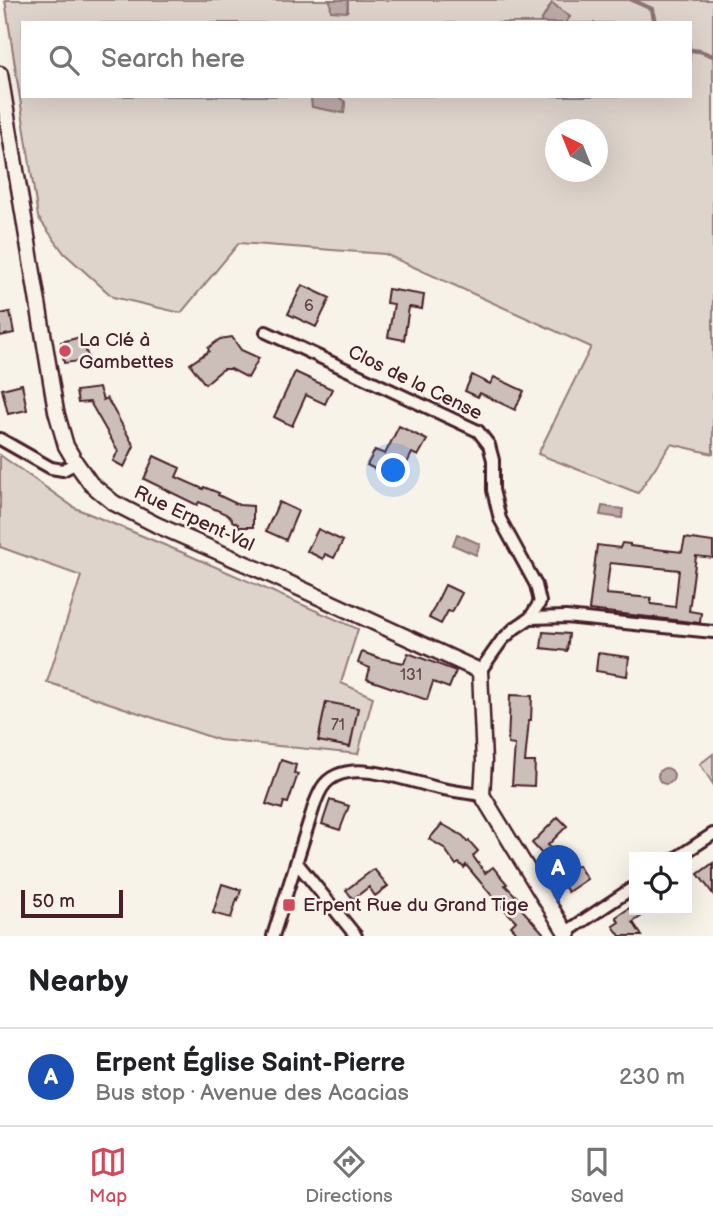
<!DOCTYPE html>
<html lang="en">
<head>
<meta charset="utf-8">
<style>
	body { margin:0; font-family:"Balsamiq Sans",sans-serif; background:#f6f6f6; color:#202124 }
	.controls { position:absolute; right:21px; bottom:21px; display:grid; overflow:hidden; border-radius:0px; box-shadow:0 7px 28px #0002 }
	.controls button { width:63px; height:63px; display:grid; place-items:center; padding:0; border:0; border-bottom:2px solid #e0e0e0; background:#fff; color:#202124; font:35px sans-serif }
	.compass { position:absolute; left:545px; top:119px; width:63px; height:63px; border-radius:50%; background:#fff; box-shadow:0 7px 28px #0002; rotate:317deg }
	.scale { position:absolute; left:21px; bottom:18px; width:102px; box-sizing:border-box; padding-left:7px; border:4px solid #4a1f2b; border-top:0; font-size:19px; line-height:24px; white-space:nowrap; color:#4a1f2b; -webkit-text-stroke:5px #f7f3e8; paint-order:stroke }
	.you { position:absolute; left:394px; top:471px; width:24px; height:24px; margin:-18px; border:5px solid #fff; border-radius:50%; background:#1a73e8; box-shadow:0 0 0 10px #1a73e833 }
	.badge { display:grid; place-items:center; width:46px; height:46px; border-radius:50%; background:#d1495b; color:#fff; font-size:23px; font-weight:700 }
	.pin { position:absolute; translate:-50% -58px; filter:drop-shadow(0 2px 4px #0008) }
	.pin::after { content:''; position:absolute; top:37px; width:24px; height:21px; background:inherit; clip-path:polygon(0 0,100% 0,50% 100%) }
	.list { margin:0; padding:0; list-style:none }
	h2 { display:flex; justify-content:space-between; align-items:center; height:91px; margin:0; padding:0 28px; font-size:30px }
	h2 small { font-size:23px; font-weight:400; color:#757577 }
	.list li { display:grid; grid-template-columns:46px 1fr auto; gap:21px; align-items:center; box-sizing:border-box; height:98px; padding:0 28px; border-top:2px solid #e0e0e0 }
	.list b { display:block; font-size:26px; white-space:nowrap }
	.list p { margin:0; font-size:23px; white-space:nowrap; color:#757577 }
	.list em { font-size:23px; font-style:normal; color:#757577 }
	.icon { flex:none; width:38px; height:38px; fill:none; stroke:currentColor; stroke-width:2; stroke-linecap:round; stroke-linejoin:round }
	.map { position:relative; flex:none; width:713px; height:936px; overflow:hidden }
	.search { position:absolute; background:#fff; box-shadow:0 7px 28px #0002; left:21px; right:21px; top:21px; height:77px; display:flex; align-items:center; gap:18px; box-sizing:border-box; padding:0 24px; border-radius:0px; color:#757577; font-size:26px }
	.sheet { height:189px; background:#fff }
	nav { display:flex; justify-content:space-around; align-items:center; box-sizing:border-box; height:98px; border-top:2px solid #e0e0e0; background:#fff; font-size:19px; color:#757577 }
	nav a { display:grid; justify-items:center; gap:4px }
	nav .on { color:#d1495b }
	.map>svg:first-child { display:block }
	.green { fill:#ded4cc; stroke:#947a7c; stroke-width:2; fill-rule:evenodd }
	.water { fill:#bcaaa7; stroke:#8e7275; stroke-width:2 }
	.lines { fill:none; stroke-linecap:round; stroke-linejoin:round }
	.stream { stroke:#8e7275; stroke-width:4.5 }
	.building { fill:#ccbfb9; stroke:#4a1f2b; stroke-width:2; fill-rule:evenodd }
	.minor-casing { stroke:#4a1f2b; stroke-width:16 }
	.tertiary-casing { stroke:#4a1f2b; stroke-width:19 }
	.minor { stroke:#f7f3e8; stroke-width:10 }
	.tertiary { stroke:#f7f3e8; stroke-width:14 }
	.poi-dot { fill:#d1495b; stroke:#f7f3e8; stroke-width:2.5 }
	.labels { text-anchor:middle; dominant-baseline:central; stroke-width:5; stroke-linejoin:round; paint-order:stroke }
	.number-label { font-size:16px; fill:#6a474e }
	.poi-label { font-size:19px; fill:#4a1f2b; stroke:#f7f3e8; text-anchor:start }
	.street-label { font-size:19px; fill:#4a1f2b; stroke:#f7f3e8 }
</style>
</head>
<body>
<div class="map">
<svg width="713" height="936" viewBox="0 0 713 936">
	<rect width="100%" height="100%" fill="#f7f3e8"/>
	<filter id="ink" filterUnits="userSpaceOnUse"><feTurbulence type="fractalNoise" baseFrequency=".0143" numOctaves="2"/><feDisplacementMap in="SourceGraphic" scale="14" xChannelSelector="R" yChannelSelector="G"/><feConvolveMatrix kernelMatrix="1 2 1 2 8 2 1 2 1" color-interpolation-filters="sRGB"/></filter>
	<g filter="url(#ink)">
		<!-- green -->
		<path class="green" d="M5 0H330L332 11H348V0H713V454L671 444 638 493 538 454 591 347 385 254 239 243 181 313 113 297 64 253 38 217ZM552 3 570 17 565 23H690V96H337L345 102 344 113 312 107 311 96H23V23H540ZM556 130H598V172H556Z
			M0 455 75 508 186 554 358 629 341 683 373 697 358 754 219 740 47 682 81 576 0 547Z
			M713 754V784L700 764Z"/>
		<!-- water -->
		<path class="water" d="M330 0H348L347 12 331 11Z
			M552 3 570 17 565 23H540Z
			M311 96H337L345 102 344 113 312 107Z
			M602 506 623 509 622 518 600 515Z
			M457 534 480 544 476 555 453 545Z
			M658 776a8 8 0 1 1 16 0a8 8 0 1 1-16 0Z"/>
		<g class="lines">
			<!-- stream -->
			<path class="stream" d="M632 0 652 9 655 23
				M690 50 700 51 713 56"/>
		</g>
		<!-- building -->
		<path class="building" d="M302 285 330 298 316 327 288 314Z
			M388 289 424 295 422 309 409 307 404 340 388 337 394 304 386 303Z
			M10 312 14 333 0 336V314Z
			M81 337 89 360 64 363 61 342Z
			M232 337 241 350 259 358 248 378 231 369H223L205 384 190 364 209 351 208 348 220 339Z
			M295 372 332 389 325 404 306 395 292 426 274 417Z
			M472 375 490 384 494 377 524 391 515 410 480 393 478 397 465 391Z
			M22 384 27 410 8 414 2 389Z
			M99 388 103 400 107 398 134 446 124 467 113 461 118 451 90 402 78 403 76 391Z
			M399 426 427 440 418 456 412 453 398 481 367 465 375 450 385 454Z
			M154 456 180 468 176 477 203 489 204 487 219 493 218 495 239 505 253 506V527H238V524L232 521V519L226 514 199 502 197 505 144 479Z
			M279 502 298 511 286 540 266 531Z
			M318 529 343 541 334 558 325 554 323 559 307 551Z
			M685 538 713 542V558L696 556 689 611 701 613 700 623 589 610 597 545 620 548 622 543 630 544V546L682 552ZM610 563 679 570 675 607 651 604V598L606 594Z
			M445 585 462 593 452 612 448 611 441 624 429 618Z
			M543 632 569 634 567 651 541 648Z
			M362 652 379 658 404 663 408 653 456 671 449 688 433 682 427 700 367 679 370 668 358 663Z
			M598 653 629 657 627 676 596 671Z
			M510 695 532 696 531 720H529L525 762H535L534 786 512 785 515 745 508 744Z
			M326 702 358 708 350 747 318 741Z
			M281 760 296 765 294 773 298 774 288 803 284 802 282 809 266 804Z
			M330 800 349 806 340 830 322 824Z
			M558 817 567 826 548 845 559 856 551 864 532 843Z
			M442 824 463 836 467 842 469 841 478 851 473 856 485 873 493 867 507 884 505 885 517 897 514 901 517 904 546 936H520L511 926 516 921 498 903 466 865 464 868 459 863 456 865 444 848 429 839Z
			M713 863V894L698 874Z
			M578 865 587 879 568 892 559 878Z
			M374 869 388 886 375 896 369 887 353 899 346 890Z
			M222 884 241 890 238 900 237 899 231 918 213 913Z
			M634 905V910H638L642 916 633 922 642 936H620L613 926 619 922 616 917Z"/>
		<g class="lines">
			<!-- minor casing -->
			<g class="minor-casing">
				<path id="minor" d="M266 332 478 431 489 445 493 460V490L500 519 536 585 540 602 530 618
					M0 439 51 468 63 470 76 463
					M480 671 502 640 515 628 530 618 566 617 713 632
					M678 857 713 834
					M297 863 356 936
					M565 933 634 887
					M273 936 315 803C317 798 319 793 322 788 343 755 404 780 434 787 450 791 466 793 482 795"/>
			</g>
			<!-- tertiary casing -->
			<g class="tertiary-casing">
				<path id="tertiary" d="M0 74 56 411 66 446 76 463 91 484 114 503 157 525 269 574 480 671 484 762 482 795 568 936"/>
			</g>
			<!-- minor -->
			<use href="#minor" class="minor"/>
			<!-- tertiary -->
			<use href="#tertiary" class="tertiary"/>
		</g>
	</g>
	<!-- markers -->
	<g class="poi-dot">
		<circle cx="65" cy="351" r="7"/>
		<rect x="282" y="898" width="14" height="14" rx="3.5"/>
	</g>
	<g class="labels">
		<!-- number labels -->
		<g class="number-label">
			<text x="309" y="306">6</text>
			<text x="411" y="675">131</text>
			<text x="338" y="725">71</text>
		</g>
		<!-- poi labels -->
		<g class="poi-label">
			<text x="79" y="340">La Clé à<tspan x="79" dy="22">Gambettes</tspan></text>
			<text x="303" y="905">Erpent Rue du Grand Tige</text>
		</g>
		<!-- street labels -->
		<g class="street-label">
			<text transform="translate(415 383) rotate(26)">Clos de la Cense</text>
			<text transform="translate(194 519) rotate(25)">Rue Erpent-Val</text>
		</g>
	</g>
</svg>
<div class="controls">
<button><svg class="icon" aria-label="locate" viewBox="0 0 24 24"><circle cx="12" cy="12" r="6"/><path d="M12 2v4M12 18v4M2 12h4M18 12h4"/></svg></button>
</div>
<svg class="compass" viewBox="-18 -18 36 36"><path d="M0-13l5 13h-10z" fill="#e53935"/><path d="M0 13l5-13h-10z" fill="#757577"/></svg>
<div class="scale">50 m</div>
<div class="you"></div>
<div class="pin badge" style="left:558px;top:903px;background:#1a4fb4">A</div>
<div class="search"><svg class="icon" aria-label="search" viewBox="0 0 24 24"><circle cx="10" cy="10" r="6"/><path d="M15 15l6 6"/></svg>Search here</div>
</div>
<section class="sheet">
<h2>Nearby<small></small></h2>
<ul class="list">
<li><span class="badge" style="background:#1a4fb4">A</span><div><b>Erpent Église Saint-Pierre</b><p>Bus stop · Avenue des Acacias</p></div><em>230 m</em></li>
</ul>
</section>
<nav>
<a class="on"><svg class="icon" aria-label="map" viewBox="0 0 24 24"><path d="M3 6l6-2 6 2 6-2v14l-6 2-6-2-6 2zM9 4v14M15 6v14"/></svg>Map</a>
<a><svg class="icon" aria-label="directions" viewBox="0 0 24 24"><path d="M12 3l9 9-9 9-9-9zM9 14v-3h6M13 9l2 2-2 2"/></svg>Directions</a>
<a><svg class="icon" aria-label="saved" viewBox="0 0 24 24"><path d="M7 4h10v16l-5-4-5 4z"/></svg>Saved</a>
</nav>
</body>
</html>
